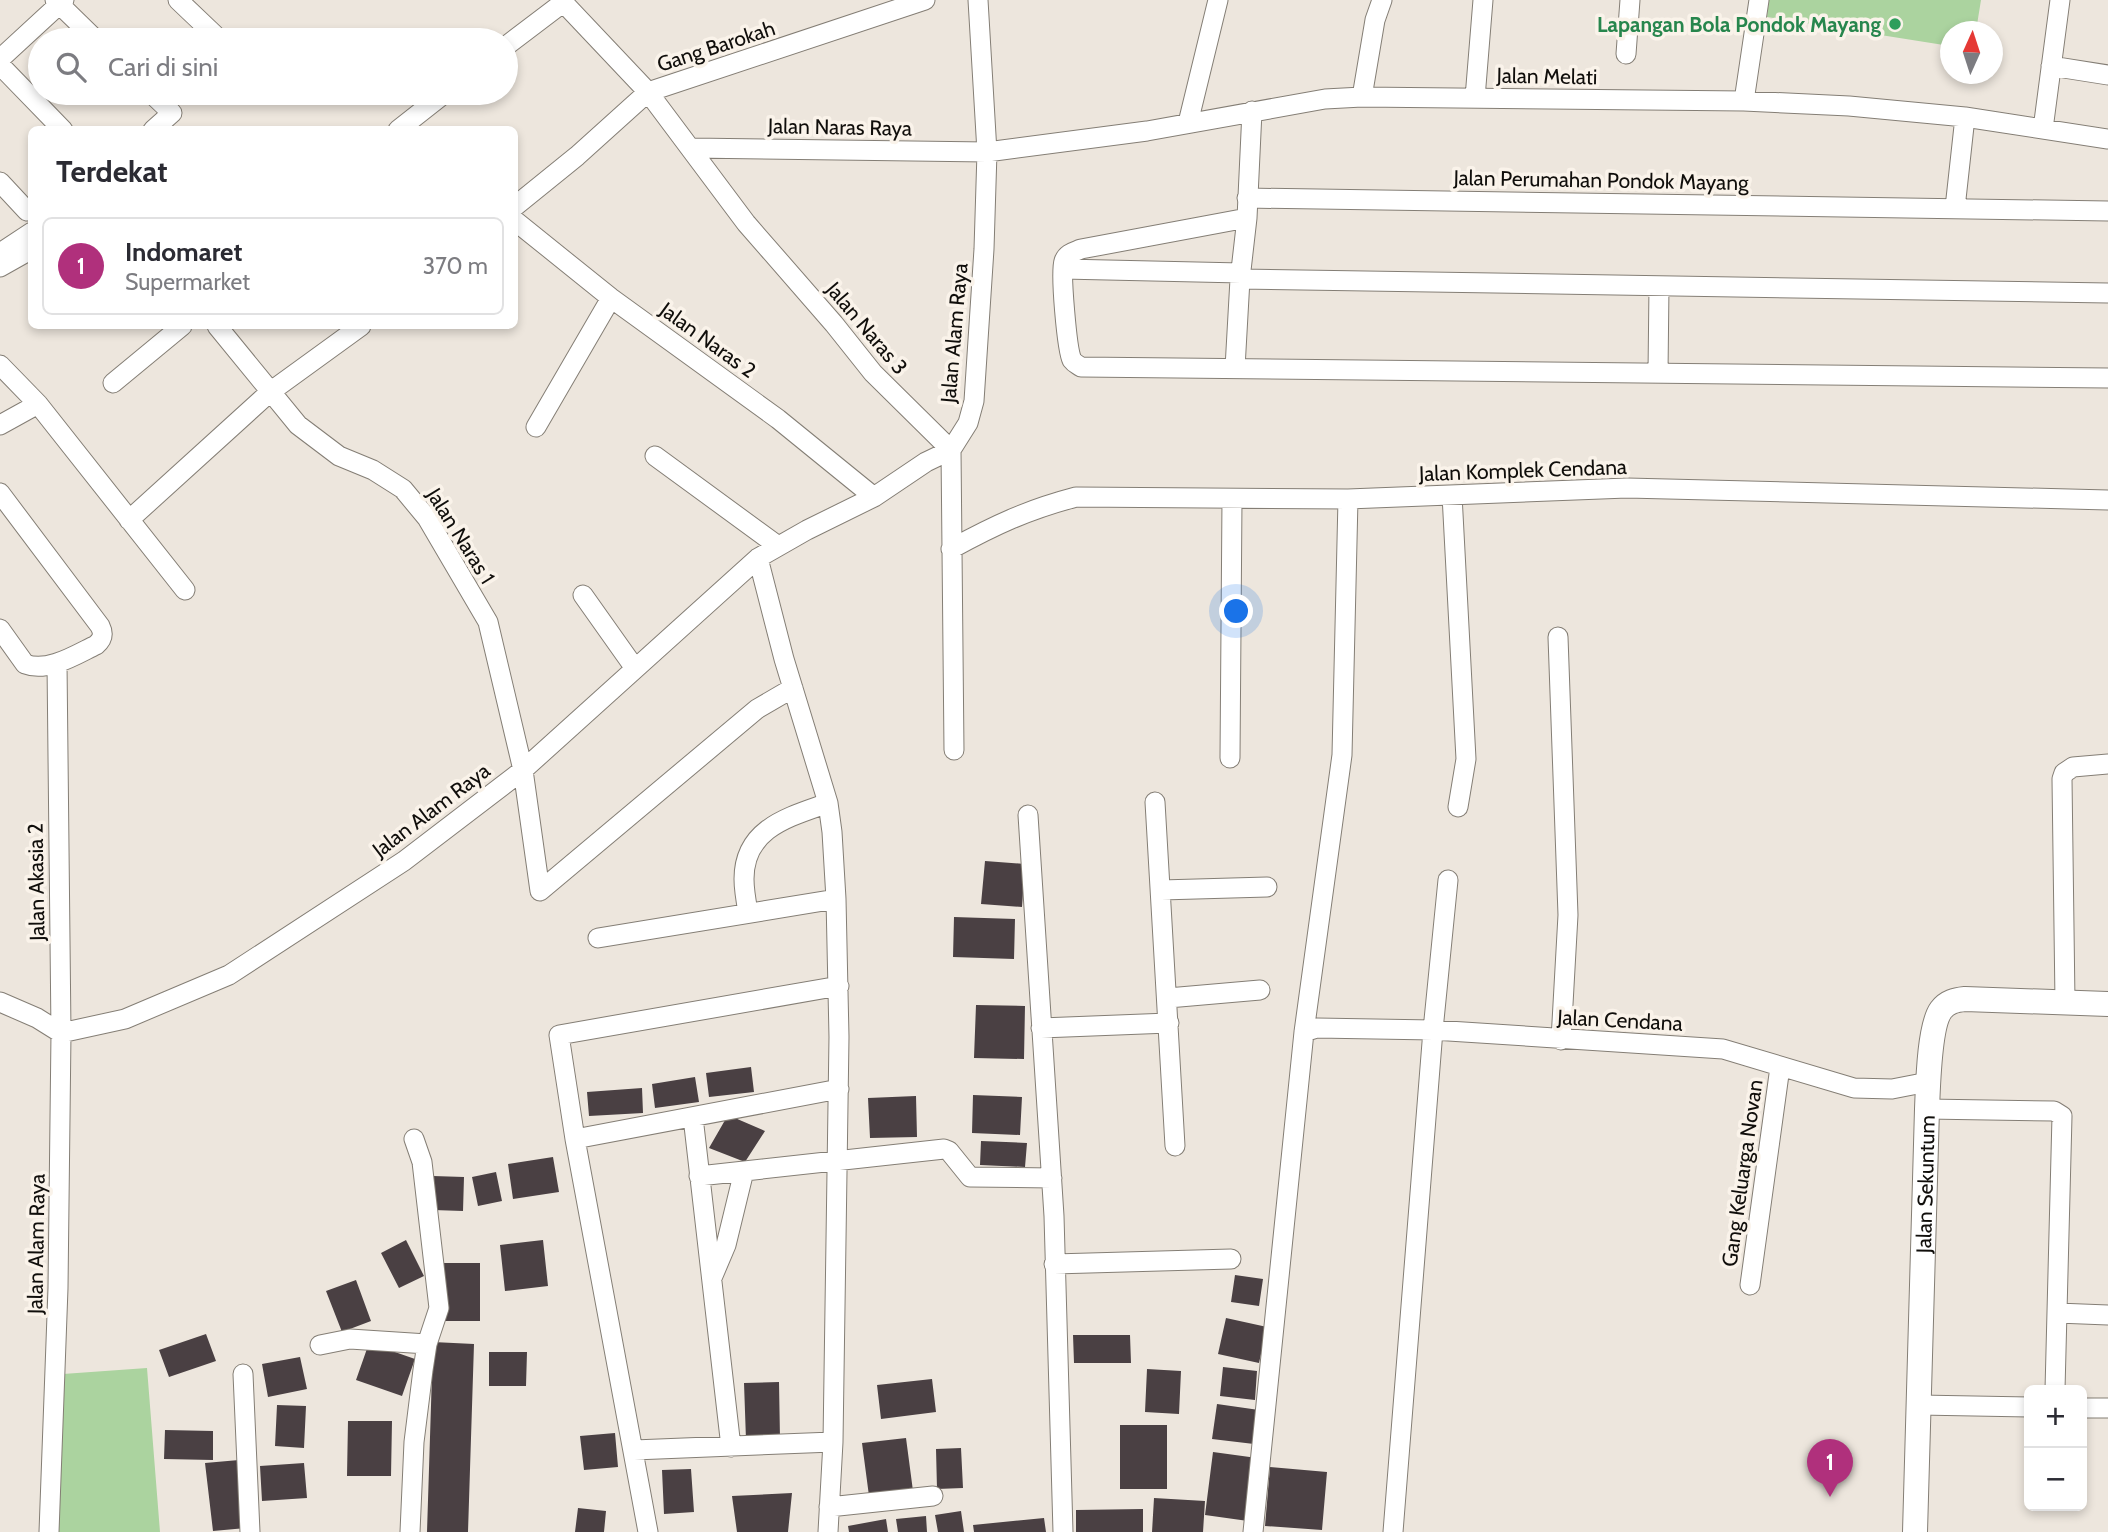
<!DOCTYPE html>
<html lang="id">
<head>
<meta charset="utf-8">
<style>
	body { margin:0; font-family:Cabin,sans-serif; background:#f2f2f3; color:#2b2b33 }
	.controls { position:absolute; right:21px; bottom:21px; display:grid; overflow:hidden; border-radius:10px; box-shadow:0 4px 10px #0003 }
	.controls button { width:63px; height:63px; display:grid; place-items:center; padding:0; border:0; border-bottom:2px solid #e1e1e2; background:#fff; color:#2b2b33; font:35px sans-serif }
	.compass { position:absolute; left:1940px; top:21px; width:63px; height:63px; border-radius:50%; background:#fff; box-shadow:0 4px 10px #0003; rotate:3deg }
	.you { position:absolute; left:1237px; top:612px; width:24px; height:24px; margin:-18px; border:5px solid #fff; border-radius:50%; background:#1a73e8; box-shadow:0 0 0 10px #1a73e833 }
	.badge { display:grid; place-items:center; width:46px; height:46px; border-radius:50%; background:#b0307c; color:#fff; font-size:23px; font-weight:700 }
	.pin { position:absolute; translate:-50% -58px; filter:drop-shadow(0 2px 4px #0008) }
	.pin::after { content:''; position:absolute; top:37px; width:24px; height:21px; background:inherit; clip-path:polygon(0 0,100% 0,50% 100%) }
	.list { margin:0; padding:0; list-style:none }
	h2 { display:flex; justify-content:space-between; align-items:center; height:91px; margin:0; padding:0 28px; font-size:30px }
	h2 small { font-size:23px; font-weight:400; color:#7c7c81 }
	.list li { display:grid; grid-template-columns:46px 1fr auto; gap:21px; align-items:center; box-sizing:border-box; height:98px; margin:0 14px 14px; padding:0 14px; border:2px solid #e1e1e2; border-radius:10px }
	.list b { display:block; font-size:26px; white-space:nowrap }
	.list p { margin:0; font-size:23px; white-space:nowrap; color:#7c7c81 }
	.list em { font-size:23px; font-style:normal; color:#7c7c81 }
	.icon { flex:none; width:38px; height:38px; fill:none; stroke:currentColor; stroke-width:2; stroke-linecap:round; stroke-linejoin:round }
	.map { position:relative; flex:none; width:2108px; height:1532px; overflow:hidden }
	.search { position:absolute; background:#fff; box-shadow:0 4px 10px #0003; left:28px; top:28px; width:490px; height:77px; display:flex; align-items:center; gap:18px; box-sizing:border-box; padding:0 24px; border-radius:38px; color:#7c7c81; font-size:26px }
	.panel { position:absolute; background:#fff; box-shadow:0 4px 10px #0003; left:28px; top:126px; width:490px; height:203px; border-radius:10px }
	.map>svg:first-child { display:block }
	.green { fill:#abd39f }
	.building { fill:#4a4043 }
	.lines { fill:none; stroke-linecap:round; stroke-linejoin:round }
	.minor-casing { stroke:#847e75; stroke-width:21 }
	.tertiary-casing { stroke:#847e75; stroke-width:26 }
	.minor { stroke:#fff; stroke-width:19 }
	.tertiary { stroke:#fff; stroke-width:24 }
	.leisure-dot { fill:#2e9e5b; stroke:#faf3ea; stroke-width:2.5 }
	.labels { text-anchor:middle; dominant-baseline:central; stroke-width:7; stroke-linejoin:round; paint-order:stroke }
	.leisure-label { font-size:21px; font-weight:bold; fill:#27864d; stroke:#faf3ea; text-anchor:end }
	.street-label { font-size:21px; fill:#100e0b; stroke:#faf3ea }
</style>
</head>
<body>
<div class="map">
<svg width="2108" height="1532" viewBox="0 0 2108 1532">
	<rect width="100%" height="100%" fill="#ede6dd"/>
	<!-- green -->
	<path class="green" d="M1769 0H1981L1976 31 1951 32 1950 46 1767 17Z
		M147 1368 160 1532H58L63 1374Z"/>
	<!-- building -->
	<path class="building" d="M985 861 1025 864 1022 907 981 904Z
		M954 917 1015 919 1014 959 953 957Z
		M976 1005 1025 1006 1024 1059 974 1058Z
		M751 1067 754 1092 709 1097 706 1073Z
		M695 1077 699 1102 655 1108 652 1084Z
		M642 1088 643 1113 589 1116 587 1092Z
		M973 1095 1022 1097 1020 1135 972 1133Z
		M916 1096 917 1137 870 1138 868 1098Z
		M728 1115 765 1131 745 1162 709 1148Z
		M981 1141 1027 1143 1025 1167 980 1165Z
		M553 1157 559 1192 513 1199 508 1164Z
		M496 1172 502 1201 478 1206 472 1177Z
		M433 1176 464 1177 463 1211 433 1210Z
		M406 1240 424 1276 399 1288 381 1253Z
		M543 1240 548 1286 505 1291 500 1245Z
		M443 1263H480V1321H443Z
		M1235 1275 1263 1279 1259 1306 1231 1302Z
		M356 1280 371 1321 342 1332 326 1291Z
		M1226 1318 1267 1327 1259 1363 1218 1354Z
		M206 1334 216 1361 169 1377 159 1350Z
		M1073 1335H1130L1131 1363H1074Z
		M433 1342 474 1344 468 1532H427Z
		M369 1343 415 1359 402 1396 356 1380Z
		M489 1352H527L526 1386H489Z
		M300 1357 307 1389 268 1397 262 1364Z
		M1223 1367 1257 1371 1255 1400 1220 1396Z
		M1147 1369 1181 1371 1179 1414 1145 1412Z
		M932 1379 936 1412 881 1419 877 1385Z
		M779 1382 780 1439 746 1440 744 1383Z
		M1217 1404 1259 1410 1254 1444 1212 1439Z
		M277 1405 306 1406 304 1448 275 1446Z
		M348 1421H392L391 1476H347Z
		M1120 1425H1167V1489H1120Z
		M165 1430 213 1431V1460L164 1459Z
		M615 1433 618 1467 584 1470 580 1436Z
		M906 1438 913 1491 869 1496 862 1443Z
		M961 1448 963 1488 937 1489 936 1449Z
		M1213 1452 1257 1458 1248 1521 1205 1515Z
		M239 1460 246 1528 213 1531 205 1463Z
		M304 1463 307 1498 262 1501 260 1466Z
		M1270 1467 1327 1472 1322 1530 1265 1526Z
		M691 1469 694 1512 664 1514 662 1470Z
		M792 1493 788 1532H737L732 1496Z
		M1154 1498 1205 1501 1203 1532H1152Z
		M578 1508 606 1511 604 1532H575Z
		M1143 1509V1532H1076V1510Z
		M961 1511 964 1532H938L935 1515Z
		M926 1516 927 1532H898L896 1519Z
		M1044 1518 1046 1532H974L973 1525Z
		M886 1519 888 1532H849L848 1526Z"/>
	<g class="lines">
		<!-- minor casing -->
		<g class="minor-casing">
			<path id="minor" d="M55 0 96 40
				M178 0 220 40
				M561 0 648 92 746 223 834 324 873 373 951 450 954 750
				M506 46 564 2
				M1626 54 1630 0
				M0 59 64 0
				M0 65 63 130
				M2051 66 2108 75
				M151 93 172 113 153 130
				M1362 97 1375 20 1382 0
				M1475 98 1483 0
				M1744 101 1759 0
				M1252 111 1247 218 1240 279 2108 293
				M1188 123 1218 0
				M2043 129 2060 0
				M398 130 445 93
				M692 148 987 152 1147 131 1325 99 1362 97 1744 101 1849 106 1965 117 2108 139
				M0 182 27 211 32 208
				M1247 198 2108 211
				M514 207 577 156 648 92 925 0
				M1955 208 1965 117
				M1247 218 1081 249C1074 252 1067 253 1064 261 1060 272 1067 350 1072 360 1075 364 1077 364 1081 367L2108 378
				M514 220 611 298 778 419 874 497
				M0 253 32 232
				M0 267 32 249
				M1063 269 1241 273
				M217 326 298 425 339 456 373 470 403 489 427 518 488 622 523 770 540 891
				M0 365 38 404 185 590
				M1235 368 1240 279
				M1658 373 1659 286
				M113 383 182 326
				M0 425 38 404
				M536 427 611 298
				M655 456 778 546
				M0 493 100 626C104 634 103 639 96 645 77 654 48 673 25 664L0 629
				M1452 495 1466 759 1458 807
				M129 520 270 392 361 326
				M951 549C995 525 1027 510 1076 497L1348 499 1627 488 2108 500
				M758 558 784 659 828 803 832 832 836 899 839 1037 833 1442 828 1532
				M583 595 634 667
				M1558 637 1568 915 1561 1040
				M1230 758 1232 499
				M1155 802 1175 1146
				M1028 815 1054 1216 1063 1532
				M1161 890 1267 887
				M540 891 757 709 793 688
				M748 912C746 901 744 890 744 879 744 828 789 817 828 803
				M598 938 836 899
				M1168 998 1260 990
				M0 1002 37 1018 61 1033 57 663
				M2065 1002 2062 779 2064 773 2073 767 2108 764
				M1041 1028 1169 1023
				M1304 1032 1317 1028 1433 1030 1723 1049 1854 1088 1892 1089 1928 1082
				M1927 1109 2054 1111 2062 1116 2055 1390
				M693 1117 731 1447
				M575 1139 839 1089
				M699 1176 944 1149 949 1151 970 1177 1052 1178
				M1054 1264 1231 1259
				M712 1278 726 1245 744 1171
				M1750 1285 1780 1067
				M2057 1313 2108 1315
				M320 1345 350 1339 427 1344
				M243 1374 250 1532
				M1919 1405 2029 1407
				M2082 1408H2108
				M634 1450 833 1442
				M829 1507 933 1496
				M49 1532 58 1288 61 1033 125 1019 229 975 404 861 523 770 758 558 807 530 874 497 926 462 951 450 968 423 974 401 984 249 987 152 978 0
				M410 1532 414 1442 423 1370 427 1344 439 1308 422 1162 414 1139
				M648 1532 575 1139 559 1035 839 986
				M1253 1532 1304 1032 1342 755 1348 499
				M1393 1532 1433 1030 1448 880"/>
		</g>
		<!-- tertiary casing -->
		<g class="tertiary-casing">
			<g id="tertiary">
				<path id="s1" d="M1915 1532 1927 1109C1928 1088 1929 1026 1941 1010 1947 1002 1955 1000 1965 999L2108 1004"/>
			</g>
		</g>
		<!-- minor -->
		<use href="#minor" class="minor"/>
		<!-- tertiary -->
		<use href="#tertiary" class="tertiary"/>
	</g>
	<!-- markers -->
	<circle class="leisure-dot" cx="1895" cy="24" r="7"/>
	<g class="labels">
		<!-- leisure labels -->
		<g class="leisure-label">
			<text x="1881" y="24">Lapangan Bola Pondok Mayang</text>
		</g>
		<!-- street labels -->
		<g class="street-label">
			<text transform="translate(716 46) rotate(-18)">Gang Barokah</text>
			<text transform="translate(1547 76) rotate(1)">Jalan Melati</text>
			<text transform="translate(840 127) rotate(1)">Jalan Naras Raya</text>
			<text transform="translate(1601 180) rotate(1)">Jalan Perumahan Pondok Mayang</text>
			<text transform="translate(867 328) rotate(50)">Jalan Naras 3</text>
			<text transform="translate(954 333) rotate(-85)">Jalan Alam Raya</text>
			<text transform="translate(708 340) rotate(36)">Jalan Naras 2</text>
			<text transform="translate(1523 470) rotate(-2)">Jalan Komplek Cendana</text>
			<text transform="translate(461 536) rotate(58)">Jalan Naras 1</text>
			<text transform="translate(431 810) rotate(-37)">Jalan Alam Raya</text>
			<text transform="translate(36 882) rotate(-91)">Jalan Akasia 2</text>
			<text transform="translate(1620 1020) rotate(3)">Jalan Cendana</text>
			<text transform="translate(1742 1173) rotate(-82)">Gang Keluarga Novan</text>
			<text stroke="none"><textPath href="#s1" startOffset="348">Jalan Sekuntum</textPath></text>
			<text transform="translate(36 1244) rotate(-89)">Jalan Alam Raya</text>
		</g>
	</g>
</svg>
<div class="controls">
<button>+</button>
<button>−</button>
</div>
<svg class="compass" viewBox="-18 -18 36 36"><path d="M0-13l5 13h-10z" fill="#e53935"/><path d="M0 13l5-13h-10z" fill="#7c7c81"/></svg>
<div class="you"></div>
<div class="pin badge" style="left:1830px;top:1497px">1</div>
<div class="search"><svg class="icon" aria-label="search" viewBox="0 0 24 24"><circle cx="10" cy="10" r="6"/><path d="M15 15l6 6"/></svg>Cari di sini</div>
<section class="panel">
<h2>Terdekat<small></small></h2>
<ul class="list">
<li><span class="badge">1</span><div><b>Indomaret</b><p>Supermarket</p></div><em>370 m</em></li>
</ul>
</section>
</div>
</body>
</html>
